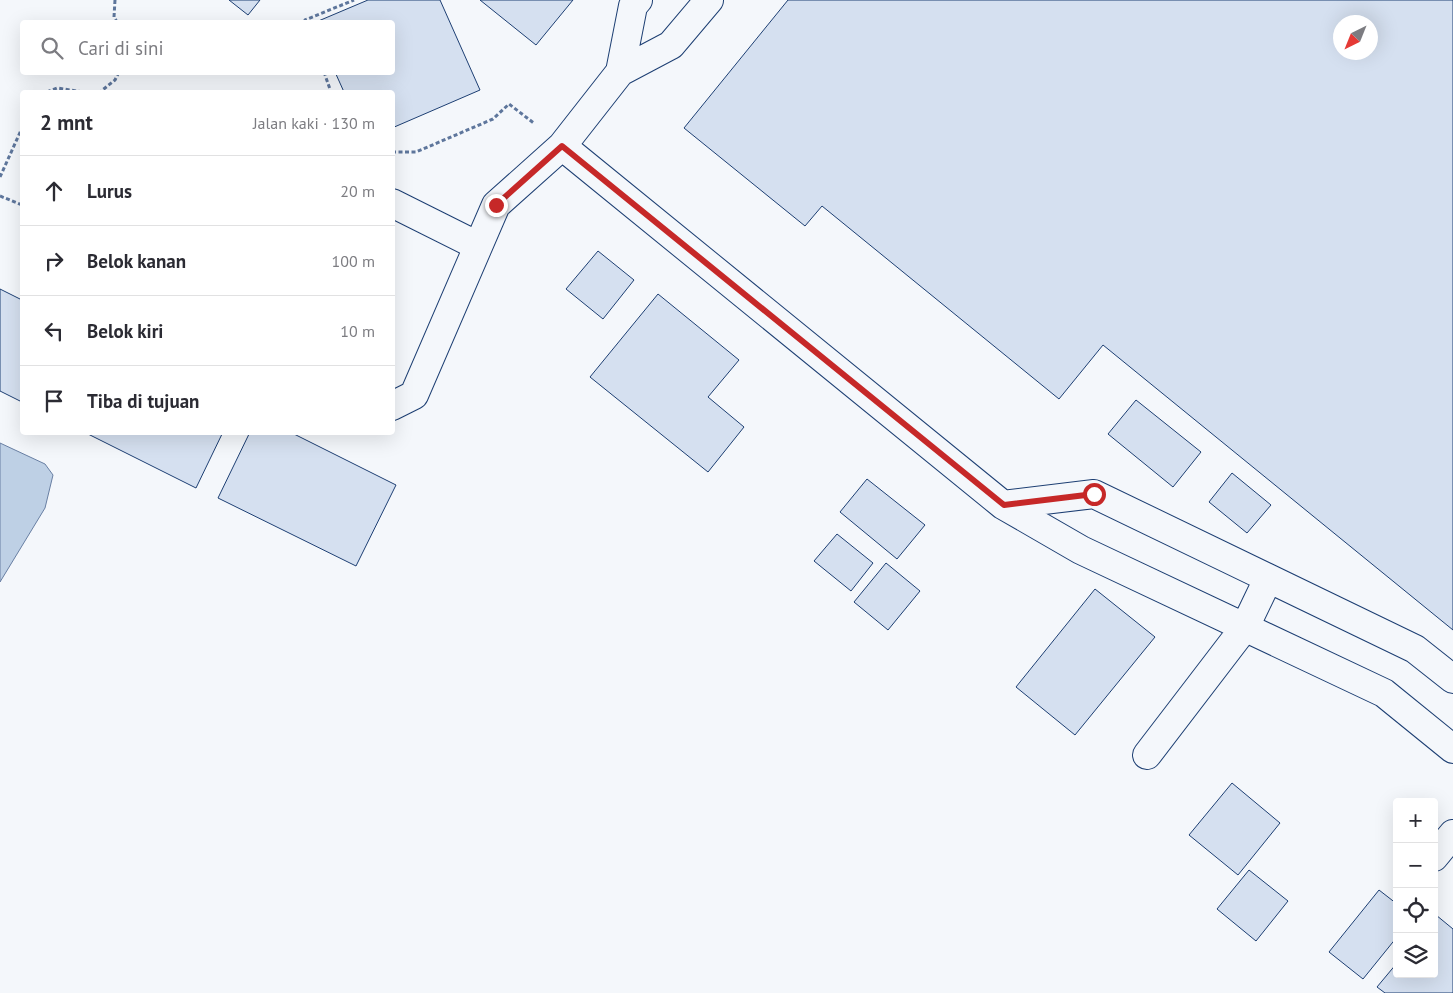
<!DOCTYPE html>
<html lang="id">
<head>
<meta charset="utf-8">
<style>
	body { margin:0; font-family:"PT Sans",sans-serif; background:#f7f7f7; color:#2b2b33 }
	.controls { position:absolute; right:15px; bottom:15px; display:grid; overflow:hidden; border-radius:5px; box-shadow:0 5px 20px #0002 }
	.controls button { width:45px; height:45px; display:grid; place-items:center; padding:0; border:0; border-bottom:1px solid #e1e1e2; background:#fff; color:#2b2b33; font:25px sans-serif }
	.compass { position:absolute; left:1333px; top:15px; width:45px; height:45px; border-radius:50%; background:#fff; box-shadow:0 5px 20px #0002; rotate:223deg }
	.stop { position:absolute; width:15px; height:15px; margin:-11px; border:4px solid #c62828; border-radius:50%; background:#fff }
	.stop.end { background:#c62828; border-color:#fff; box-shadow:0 1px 5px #0008 }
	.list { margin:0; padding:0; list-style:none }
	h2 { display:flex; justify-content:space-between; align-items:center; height:65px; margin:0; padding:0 20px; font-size:21px }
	h2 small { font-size:16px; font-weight:400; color:#7c7c81 }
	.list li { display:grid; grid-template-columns:32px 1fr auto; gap:15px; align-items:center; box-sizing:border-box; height:70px; padding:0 20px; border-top:1px solid #e1e1e2 }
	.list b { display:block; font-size:19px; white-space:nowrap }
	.list em { font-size:16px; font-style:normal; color:#7c7c81 }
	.icon { flex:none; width:28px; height:28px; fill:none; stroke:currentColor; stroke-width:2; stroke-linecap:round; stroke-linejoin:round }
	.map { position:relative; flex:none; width:1453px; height:993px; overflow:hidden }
	.search { position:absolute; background:#fff; box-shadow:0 5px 20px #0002; left:20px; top:20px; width:375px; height:55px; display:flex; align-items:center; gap:12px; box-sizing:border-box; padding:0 18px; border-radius:5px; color:#7c7c81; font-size:19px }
	.panel { position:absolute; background:#fff; box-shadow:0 5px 20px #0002; left:20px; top:90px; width:375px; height:345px; border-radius:5px }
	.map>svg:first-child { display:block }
	.water { fill:#bed0e5; stroke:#687fa3 }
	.building { fill:#d5e0f0; stroke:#1d3f73; fill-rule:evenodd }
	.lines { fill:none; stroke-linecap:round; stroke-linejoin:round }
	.minor-casing { stroke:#1d3f73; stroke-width:30 }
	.path { stroke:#5e769c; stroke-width:3; stroke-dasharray:4 2.5; stroke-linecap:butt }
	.minor { stroke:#f4f7fb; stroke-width:28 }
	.route { stroke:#c62828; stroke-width:6 }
</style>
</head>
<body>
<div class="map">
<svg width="1453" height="993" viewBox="0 0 1453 993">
	<rect width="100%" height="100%" fill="#f4f7fb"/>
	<!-- water -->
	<path class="water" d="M0 443 45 464 53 475 45 508 0 582Z"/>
	<!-- building -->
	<path class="building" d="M229 0H260L248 15Z
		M368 0H440L480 90 392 128V92H344L335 72H392V22H316Z
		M480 0H573L536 45Z
		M788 0H1453V630L1103 345 1059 399 822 206 805 226 684 128ZM1340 22H1370V52H1340Z
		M598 251 634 280 603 319 566 289Z
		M0 289 22 300V402L0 391Z
		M658 294 739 360 708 397 744 427 708 472 590 377Z
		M1136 400 1201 452 1173 487 1108 434Z
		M84 432H223L196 488Z
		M250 432H290L396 485 356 566 218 498Z
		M1232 473 1271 505 1247 533 1209 502Z
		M867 479 925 525 897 559 840 512Z
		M837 534 873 563 851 591 814 561Z
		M886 563 920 591 888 630 854 602Z
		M1095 589 1155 637 1075 735 1016 687Z
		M1232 783 1280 823 1238 875 1189 835Z
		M1249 870 1288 901 1256 941 1217 909Z
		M1379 890 1397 904V937L1363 979 1329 952Z
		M1436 915 1453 929V993H1385L1377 987 1397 963V974H1434V917Z"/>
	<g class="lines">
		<!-- minor casing -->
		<g class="minor-casing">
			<path id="minor" d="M620 72 633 6 638 0
				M562 146 1003 505 1081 550 1384 693 1453 749
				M392 203 478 246
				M392 406 414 395 496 205 562 146 620 72 671 45 709 0
				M1003 505 1094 494 1415 649 1453 679
				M1147 755 1245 627 1268 579
				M1434 857 1453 834"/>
		</g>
		<!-- path -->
		<path class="path" d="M115 0 114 17 117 22
			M305 22V20L354 0
			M324 72 331 92
			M47 92 57 88 83 92H100L115 80 119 72
			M392 152H416L493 119 509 104 535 124
			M0 177 22 128
			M0 196 22 205"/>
		<!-- minor -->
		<use href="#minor" class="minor"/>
	</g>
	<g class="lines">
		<!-- route -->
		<path class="route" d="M496 205 562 146 1004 505 1094 494"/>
	</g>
</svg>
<div class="controls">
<button>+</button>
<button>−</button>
<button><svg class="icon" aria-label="locate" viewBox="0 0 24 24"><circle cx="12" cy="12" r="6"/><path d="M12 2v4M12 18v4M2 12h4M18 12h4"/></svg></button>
<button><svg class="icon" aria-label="layers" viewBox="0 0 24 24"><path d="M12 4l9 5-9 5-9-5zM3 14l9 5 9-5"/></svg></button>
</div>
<svg class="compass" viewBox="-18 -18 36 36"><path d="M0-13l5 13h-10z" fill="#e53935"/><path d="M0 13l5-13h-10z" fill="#7c7c81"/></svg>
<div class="stop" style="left:1094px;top:494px"></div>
<div class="stop end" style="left:496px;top:205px"></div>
<div class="search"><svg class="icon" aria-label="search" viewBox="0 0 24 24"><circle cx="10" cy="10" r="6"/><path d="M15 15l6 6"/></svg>Cari di sini</div>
<section class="panel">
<h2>2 mnt<small>Jalan kaki · 130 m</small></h2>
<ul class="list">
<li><svg class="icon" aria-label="ahead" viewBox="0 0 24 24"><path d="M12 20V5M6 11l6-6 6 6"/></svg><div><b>Lurus</b></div><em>20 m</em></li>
<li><svg class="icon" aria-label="right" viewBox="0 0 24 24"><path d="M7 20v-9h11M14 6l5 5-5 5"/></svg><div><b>Belok kanan</b></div><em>100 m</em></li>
<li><svg class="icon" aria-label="left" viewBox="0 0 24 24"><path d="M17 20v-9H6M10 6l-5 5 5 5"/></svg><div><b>Belok kiri</b></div><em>10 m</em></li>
<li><svg class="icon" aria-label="arrive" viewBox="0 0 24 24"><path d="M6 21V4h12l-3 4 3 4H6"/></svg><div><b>Tiba di tujuan</b></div></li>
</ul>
</section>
</div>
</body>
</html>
